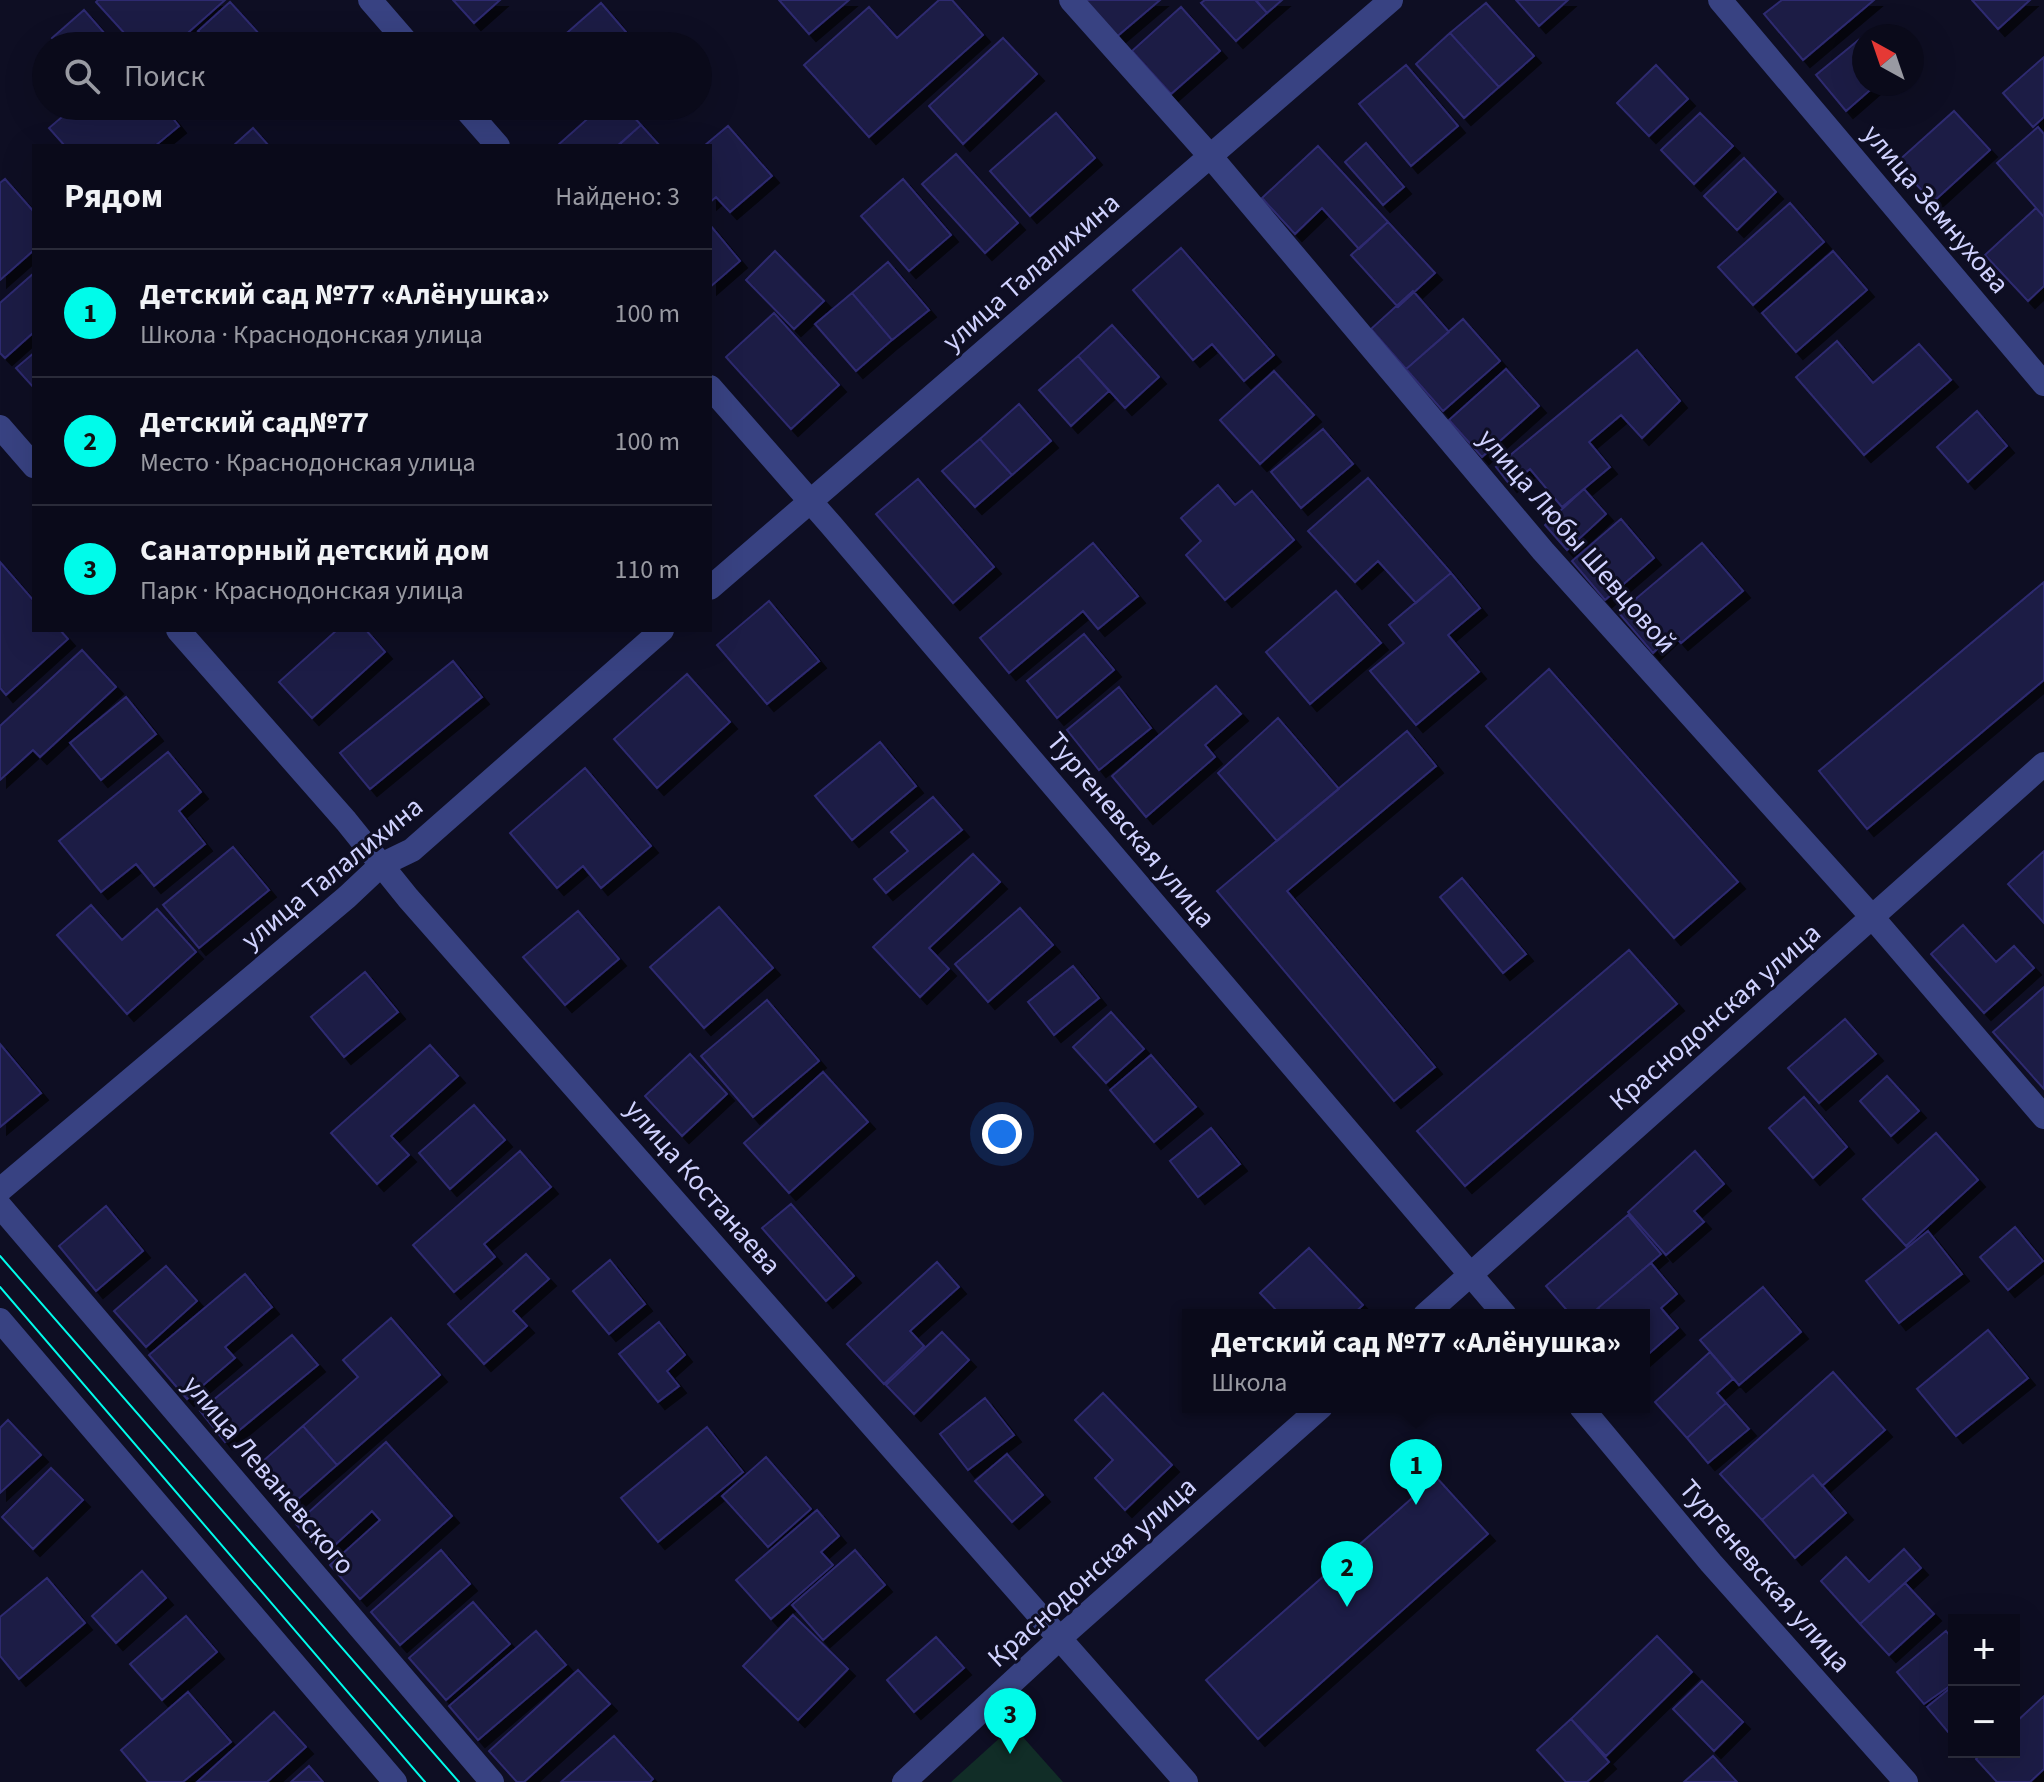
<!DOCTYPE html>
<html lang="ru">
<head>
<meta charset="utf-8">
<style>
	body { margin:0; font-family:"Source Sans 3",sans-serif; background:#131323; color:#f1f3f6 }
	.controls { position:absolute; right:24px; bottom:24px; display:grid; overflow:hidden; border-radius:0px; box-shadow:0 8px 32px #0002 }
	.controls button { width:72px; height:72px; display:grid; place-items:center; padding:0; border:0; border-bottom:2px solid #2a2b39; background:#0a0a1a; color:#f1f3f6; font:40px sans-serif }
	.compass { position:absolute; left:1852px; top:24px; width:72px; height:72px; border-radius:50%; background:#0a0a1a; box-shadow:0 8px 32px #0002; rotate:320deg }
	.you { position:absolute; left:1002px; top:1134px; width:28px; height:28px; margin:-20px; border:6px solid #fff; border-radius:50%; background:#1a73e8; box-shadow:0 0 0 12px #1a73e833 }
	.badge { display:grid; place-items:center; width:52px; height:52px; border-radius:50%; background:#00fbea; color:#111; font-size:26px; font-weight:700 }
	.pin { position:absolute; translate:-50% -66px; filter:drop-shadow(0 2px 4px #0008) }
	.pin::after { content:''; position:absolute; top:42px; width:28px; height:24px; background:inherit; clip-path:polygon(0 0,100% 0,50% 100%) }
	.popup { position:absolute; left:1182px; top:1309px; width:468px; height:104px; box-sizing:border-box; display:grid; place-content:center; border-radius:0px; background:#0a0a1a; filter:drop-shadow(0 2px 6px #0005); font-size:26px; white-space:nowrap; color:#999aa2 }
	.popup b { font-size:30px; color:#f1f3f6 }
	.popup::after { content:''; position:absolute; left:50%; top:100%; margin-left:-16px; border:16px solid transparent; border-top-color:#0a0a1a }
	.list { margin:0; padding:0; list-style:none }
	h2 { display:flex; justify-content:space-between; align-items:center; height:104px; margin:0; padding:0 32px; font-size:34px }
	h2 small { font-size:26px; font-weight:400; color:#999aa2 }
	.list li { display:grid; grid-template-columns:52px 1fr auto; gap:24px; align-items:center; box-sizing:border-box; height:128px; padding:0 32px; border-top:2px solid #2a2b39 }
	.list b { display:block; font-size:30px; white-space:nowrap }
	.list p { margin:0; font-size:26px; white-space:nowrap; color:#999aa2 }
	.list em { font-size:26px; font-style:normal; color:#999aa2 }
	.icon { flex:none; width:44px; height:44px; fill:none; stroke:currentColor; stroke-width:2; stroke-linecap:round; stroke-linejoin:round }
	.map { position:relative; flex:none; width:2044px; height:1782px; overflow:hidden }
	.search { position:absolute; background:#0a0a1a; box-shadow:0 8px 32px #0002; left:32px; top:32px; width:680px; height:88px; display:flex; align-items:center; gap:20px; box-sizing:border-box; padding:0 28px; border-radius:44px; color:#999aa2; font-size:30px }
	.panel { position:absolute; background:#0a0a1a; box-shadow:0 8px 32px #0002; left:32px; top:144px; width:680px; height:488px; border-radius:0px }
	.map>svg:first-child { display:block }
	.green { fill:#112d27 }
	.building { fill:#1b1a44; stroke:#2e2b70; stroke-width:2; filter:url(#shadow) }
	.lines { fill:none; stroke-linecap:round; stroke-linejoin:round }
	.minor { stroke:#384282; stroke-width:24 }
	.tram { stroke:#00fbea; stroke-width:2 }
	.labels { text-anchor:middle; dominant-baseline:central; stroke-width:6; stroke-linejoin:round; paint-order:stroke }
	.street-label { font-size:28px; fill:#d0d2ff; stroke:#0e0e23 }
</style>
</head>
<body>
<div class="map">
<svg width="2044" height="1782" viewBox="0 0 2044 1782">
	<defs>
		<filter id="shadow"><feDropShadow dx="7" dy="7" stdDeviation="0" flood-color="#0009"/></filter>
	</defs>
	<rect width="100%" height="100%" fill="#0e0e23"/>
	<!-- green -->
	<path class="green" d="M1013 1726 1063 1782H951Z"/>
	<!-- building -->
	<path class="building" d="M98 0H225L173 46H136L96 2Z
		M453 0H500L474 23Z
		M779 0H849L809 34Z
		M939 0H952L983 35 869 137 804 65 869 7 897 38Z
		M1081 0H1160L1114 39Z
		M1205 0H1256L1267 13 1236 41 1201 3Z
		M1255 0H1282L1267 13Z
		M1516 0H1568L1539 26Z
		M1782 0H1874L1803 60 1764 14Z
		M1972 0H2030L1998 29Z
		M230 2 270 46H212L198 31Z
		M601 3 638 46H552Z
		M1486 3 1534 56 1499 87 1450 33Z
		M1181 7 1220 51 1171 94 1132 51Z
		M84 10 113 43 109 46H59L52 38Z
		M1450 33 1499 87 1464 118 1416 64Z
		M1867 33 1870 36H1864V84H1877L1846 111 1816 75Z
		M1003 38 1037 74 963 144 929 106Z
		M2044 57V117L2033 127 2003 93Z
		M1406 65 1458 126 1411 166 1359 104Z
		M1656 65 1688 99 1649 136 1617 103Z
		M75 106H163L179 126 155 146H65L49 128Z
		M602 106H624L641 125 617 146H557Z
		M1954 111 1990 150 1933 202 1896 163Z
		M1056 113 1095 158 1030 216 990 171Z
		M1700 113 1733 146 1694 184 1661 150Z
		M641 125 660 146H618Z
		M728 126 772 176 730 212 716 197 710 202V146H704Z
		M2038 127 2044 134V217L1997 163Z
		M253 128 269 146H233Z
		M1366 143 1404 187 1383 205 1345 162Z
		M1318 146 1388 222 1359 249 1322 208 1295 234 1262 198Z
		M956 154 1018 223 985 253 922 184Z
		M1744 158 1776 192 1737 230 1704 196Z
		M5 179 34 212V250L0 280V183Z
		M903 179 951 235 909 271 861 216Z
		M1790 203 1824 242 1753 305 1718 267Z
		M2036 208 2044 217V286L2028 301 1985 255Z
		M1388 222 1435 273 1398 307 1351 255Z
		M710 225 740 261 710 287Z
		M1181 248 1274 355 1244 381 1212 344 1193 360 1133 290Z
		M775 251 824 301 794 329 746 280Z
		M1833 251 1867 290 1796 352 1762 313Z
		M888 262 929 310 892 340 852 293Z
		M34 273V332L5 358 0 353V303Z
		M1413 291 1449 332 1406 369 1371 329Z
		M852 293 892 340 856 371 815 324Z
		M774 313 839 385 791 429 726 357Z
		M1463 319 1500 361 1443 411 1406 369Z
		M1112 325 1159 377 1125 408 1078 356Z
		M1837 341 1873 383 1919 344 1951 380 1864 455 1796 377Z
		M1637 350 1680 401 1642 438 1621 415 1589 442 1610 467 1562 507 1530 469 1510 485 1496 467Z
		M34 353V388L16 368Z
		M1078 356 1109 391 1071 426 1039 390Z
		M1506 369 1539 406 1482 457 1449 420Z
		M1274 371 1314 415 1260 464 1220 420Z
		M1019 404 1051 441 1012 475 980 439Z
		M1977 411 2007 446 1968 482 1937 447Z
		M1323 429 1353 464 1301 508 1271 472Z
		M980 439 1012 475 975 507 942 471Z
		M1368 478 1451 573 1416 603 1378 561 1355 582 1308 531Z
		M918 479 994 567 953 603 876 514Z
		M1218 485 1235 505 1252 491 1294 540 1225 600 1186 555 1201 541 1181 518Z
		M1584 489 1606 514 1567 550 1545 525Z
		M1621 519 1654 558 1605 600 1572 561Z
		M1093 543 1138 596 1098 629 1083 611 1009 673 980 638Z
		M1702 543 1743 591 1681 643 1673 634 1653 653 1619 613Z
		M0 562 34 601V630H60L68 639 6 695 0 688Z
		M1451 573 1480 608 1448 635 1479 672 1416 725 1370 671 1404 643 1389 625Z
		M2044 582V680L1867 829 1819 771Z
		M1336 591 1381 643 1310 704 1266 652Z
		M769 601 819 661 767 704 717 645Z
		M337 630H366L385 652 312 718 279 682Z
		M1084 634 1114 670 1057 718 1027 681Z
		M82 650 116 687 40 757 33 750 0 780V726Z
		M453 661 482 697 370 789 340 753Z
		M1549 669 1738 882 1674 938 1486 726Z
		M687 674 730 722 657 788 614 739Z
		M1216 686 1241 714 1205 745 1215 757 1146 817 1112 776Z
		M1119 687 1151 728 1099 770 1067 730Z
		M126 697 156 734 101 780 70 743Z
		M1278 718 1339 789 1277 841 1218 773Z
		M1407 731 1436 766 1287 891 1435 1067 1394 1101 1217 891Z
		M880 742 916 786 852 840 815 796Z
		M168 752 201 792 179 811 205 844 154 886 136 864 101 892 59 841Z
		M585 768 651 846 601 888 583 866 557 888 510 833Z
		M933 797 962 830 886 893 874 879 908 851 891 832Z
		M233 847 269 890 199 948 163 905Z
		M2044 851V923L2008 884Z
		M973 854 1000 882 929 948 949 969 920 997 873 947Z
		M1462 878 1526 954 1503 973 1440 897Z
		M91 905 122 940 157 909 196 952 127 1014 57 935Z
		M719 907 773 968 704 1028 650 967Z
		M1020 908 1053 945 988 1002 955 964Z
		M578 911 619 959 565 1005 523 957Z
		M1963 925 1996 962 2014 946 2034 968 1984 1013 1931 954Z
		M1629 950 1677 1004 1465 1186 1417 1131Z
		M1073 966 1099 998 1054 1035 1028 1002Z
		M365 972 398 1012 344 1057 311 1017Z
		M2044 987V1089L1993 1032Z
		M767 1000 819 1061 753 1117 701 1056Z
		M1111 1012 1144 1049 1106 1083 1073 1047Z
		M1845 1019 1876 1054 1819 1103 1788 1068Z
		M0 1044 41 1093 0 1127Z
		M430 1045 458 1076 391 1136 409 1155 377 1184 331 1133Z
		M690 1054 727 1094 682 1136 645 1096Z
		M1151 1055 1196 1107 1154 1142 1110 1090Z
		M823 1072 868 1122 789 1193 744 1143Z
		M1887 1076 1919 1111 1891 1136 1860 1101Z
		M1804 1097 1847 1147 1813 1178 1769 1128Z
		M474 1105 505 1140 450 1189 419 1153Z
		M1211 1128 1240 1164 1198 1197 1170 1161Z
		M1936 1133 1978 1180 1906 1246 1863 1199Z
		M520 1151 551 1187 484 1244 495 1257 454 1292 413 1245Z
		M1695 1151 1724 1184 1694 1211 1704 1222 1666 1255 1628 1212Z
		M791 1204 854 1276 826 1301 762 1228Z
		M106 1206 143 1251 96 1291 59 1246Z
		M1628 1215 1661 1254 1590 1315H1571L1546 1286Z
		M2015 1227 2043 1261 2008 1290 1980 1257Z
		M1928 1231 1962 1274 1899 1323 1866 1281Z
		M1309 1248 1363 1305 1352 1315H1281L1260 1293Z
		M526 1254 549 1279 513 1311 527 1326 484 1364 448 1324Z
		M610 1260 645 1304 609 1334 573 1291Z
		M937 1262 959 1287 910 1331 924 1346 884 1384 847 1344Z
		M1651 1263 1677 1294 1661 1308 1678 1328 1644 1358V1315H1604L1598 1308Z
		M166 1266 197 1301 146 1347 114 1311Z
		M245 1274 272 1307 225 1347 235 1358 187 1399 149 1355Z
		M1763 1287 1801 1332 1739 1385 1700 1340Z
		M391 1318 440 1375 337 1465 303 1426 358 1377 343 1360Z
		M659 1322 685 1355 667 1371 679 1386 658 1402 619 1354Z
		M1988 1330 2028 1378 1956 1436 1917 1389Z
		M942 1332 969 1360 914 1414 886 1385Z
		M292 1335 318 1365 225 1442 200 1411Z
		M1710 1352 1733 1379 1717 1393 1726 1403 1687 1438 1655 1402Z
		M1833 1372 1885 1430 1822 1486 1813 1475 1762 1520 1720 1474Z
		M1103 1393 1172 1465 1125 1510 1095 1478 1113 1460 1075 1420Z
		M985 1398 1014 1435 968 1470 940 1434Z
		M1726 1403 1749 1429 1708 1463 1687 1438Z
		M8 1420 41 1455 0 1493V1428Z
		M303 1426 337 1465 288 1508 254 1469Z
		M707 1427 743 1472 658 1542 621 1498Z
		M386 1442 452 1516 360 1599 330 1565 380 1520 372 1511 324 1555 296 1524Z
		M1007 1454 1043 1495 1012 1522 975 1481Z
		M766 1457 811 1509 768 1547 722 1496Z
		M51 1468 83 1500 33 1549 2 1517Z
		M1813 1475 1846 1513 1795 1558 1762 1520Z
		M1436 1477 1488 1534 1258 1739 1206 1680Z
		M817 1510 839 1536 821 1552 833 1565 771 1619 736 1580Z
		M1904 1549 1921 1568 1860 1624 1821 1581 1846 1557 1869 1582Z
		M441 1550 470 1584 400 1645 371 1612Z
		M855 1550 885 1585 823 1640 792 1605Z
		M142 1571 166 1598 116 1643 92 1616Z
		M47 1578 85 1623 19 1679 0 1656V1617Z
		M1905 1583 1934 1614 1889 1655 1860 1624Z
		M473 1602 510 1644 446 1700 409 1658Z
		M793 1615 848 1669 798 1720 743 1666Z
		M186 1616 217 1652 162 1700 130 1664Z
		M536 1631 566 1665 478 1740 449 1706Z
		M1946 1631 1954 1641V1683L1924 1704 1897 1672Z
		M1657 1636 1692 1672 1606 1756 1571 1719Z
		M936 1637 964 1668 914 1712 887 1680Z
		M578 1670 610 1704 524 1782H517L489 1751Z
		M1702 1681 1743 1722 1714 1751 1673 1709Z
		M1954 1685V1739L1927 1707Z
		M188 1692 231 1742 183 1782H148L121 1750Z
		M2044 1696V1769L2030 1782H1997L1976 1759 1983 1752H2014V1724Z
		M274 1712 306 1747 267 1782H197Z
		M1571 1719 1609 1762 1587 1782H1566L1537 1750Z
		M614 1736 653 1779 650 1782H561Z
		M1713 1756 1737 1782H1684Z
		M309 1766 323 1782H291Z"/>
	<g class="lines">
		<!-- minor -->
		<path class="minor" d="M370 0 410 46
			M1071 0 1211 157 1543 551 1873 918 2044 1117
			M1720 0 2044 384
			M463 106 498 146
			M710 387 832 526 1505 1315
			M0 427 34 466
			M710 588 1391 0
			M178 630 346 821 408 898 1186 1782
			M0 1190 347 897 381 865 412 850 662 630
			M0 1206 492 1782
			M1425 1315 2044 764
			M0 1320 395 1782
			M1581 1407 1711 1563 1906 1782
			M904 1782 1060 1638 1321 1407"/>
		<!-- tram -->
		<path class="tram" d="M0 1256 459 1782
			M0 1287 425 1782"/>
	</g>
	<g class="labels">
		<!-- street labels -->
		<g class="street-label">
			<text transform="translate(1936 209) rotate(50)">улица Земнухова</text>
			<text transform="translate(1031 272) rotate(-41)">улица Талалихина</text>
			<text transform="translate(1577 541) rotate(49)">улица Любы Шевцовой</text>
			<text transform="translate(1131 830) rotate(50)">Тургеневская улица</text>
			<text transform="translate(332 873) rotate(-39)">улица Талалихина</text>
			<text transform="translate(1715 1017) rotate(-41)">Краснодонская улица</text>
			<text transform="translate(703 1187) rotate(49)">улица Костанаева</text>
			<text transform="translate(269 1475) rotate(50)">улица Леваневского</text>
			<text transform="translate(1092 1572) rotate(-42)">Краснодонская улица</text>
			<text transform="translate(1765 1576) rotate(49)">Тургеневская улица</text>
		</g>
	</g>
</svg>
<div class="controls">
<button>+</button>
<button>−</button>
</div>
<svg class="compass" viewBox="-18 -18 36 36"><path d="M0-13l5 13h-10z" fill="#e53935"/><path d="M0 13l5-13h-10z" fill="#999aa2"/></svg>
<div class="you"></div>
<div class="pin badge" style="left:1416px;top:1505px">1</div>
<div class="popup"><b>Детский сад №77 «Алёнушка»</b>Школа</div>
<div class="pin badge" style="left:1347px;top:1607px">2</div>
<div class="pin badge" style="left:1010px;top:1754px">3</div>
<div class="search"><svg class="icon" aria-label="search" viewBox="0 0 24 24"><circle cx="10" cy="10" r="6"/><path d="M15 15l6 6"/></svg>Поиск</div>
<section class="panel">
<h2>Рядом<small>Найдено: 3</small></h2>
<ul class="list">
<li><span class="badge">1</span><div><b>Детский сад №77 «Алёнушка»</b><p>Школа · Краснодонская улица</p></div><em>100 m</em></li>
<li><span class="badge">2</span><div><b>Детский сад№77</b><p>Место · Краснодонская улица</p></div><em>100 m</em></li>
<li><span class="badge">3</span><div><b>Санаторный детский дом</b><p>Парк · Краснодонская улица</p></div><em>110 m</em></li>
</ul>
</section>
</div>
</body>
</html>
